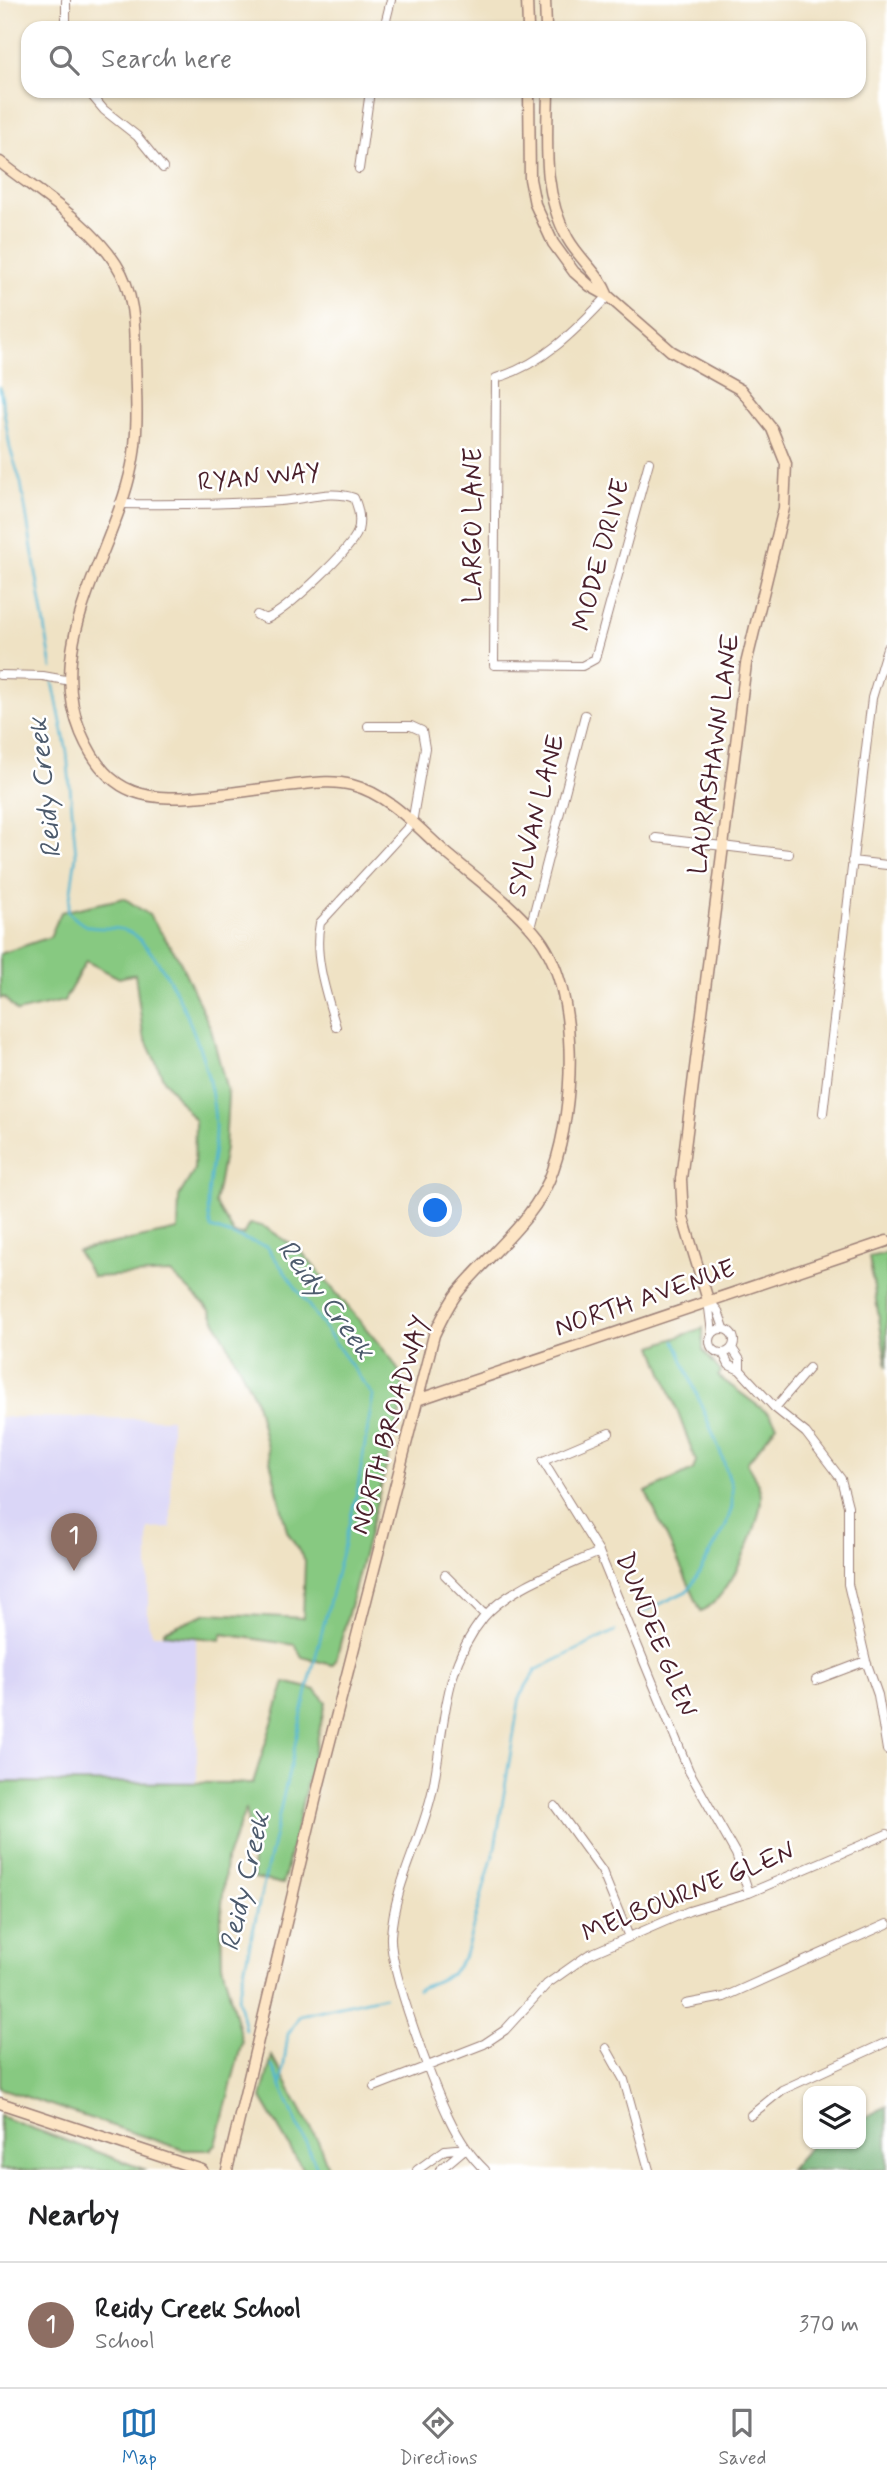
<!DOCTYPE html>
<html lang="en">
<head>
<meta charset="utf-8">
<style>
	body { margin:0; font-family:Mynerve,sans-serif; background:#f2f2f2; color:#202124 }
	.controls { position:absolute; right:21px; bottom:21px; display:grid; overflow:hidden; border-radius:14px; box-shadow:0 2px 5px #0004 }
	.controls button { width:63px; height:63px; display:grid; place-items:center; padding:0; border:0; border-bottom:2px solid #e0e0e0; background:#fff; color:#202124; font:35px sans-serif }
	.you { position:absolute; left:436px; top:1211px; width:24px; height:24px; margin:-18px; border:5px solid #fff; border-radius:50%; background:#1a73e8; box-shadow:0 0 0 10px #1a73e833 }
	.badge { display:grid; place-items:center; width:46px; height:46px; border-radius:50%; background:#1f6fb2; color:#fff; font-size:23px; font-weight:700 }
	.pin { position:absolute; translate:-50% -58px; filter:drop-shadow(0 2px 4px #0008) }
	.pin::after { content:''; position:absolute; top:37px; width:24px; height:21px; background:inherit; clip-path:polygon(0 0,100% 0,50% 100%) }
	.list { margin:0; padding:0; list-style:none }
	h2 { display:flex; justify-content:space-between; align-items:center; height:91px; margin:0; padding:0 28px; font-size:30px }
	h2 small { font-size:23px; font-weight:400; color:#757577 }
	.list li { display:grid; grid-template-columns:46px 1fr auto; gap:21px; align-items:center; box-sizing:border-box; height:126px; padding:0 28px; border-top:2px solid #e0e0e0 }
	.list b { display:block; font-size:26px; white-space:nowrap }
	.list p { margin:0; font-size:23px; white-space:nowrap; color:#757577 }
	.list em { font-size:23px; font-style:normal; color:#757577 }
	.icon { flex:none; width:38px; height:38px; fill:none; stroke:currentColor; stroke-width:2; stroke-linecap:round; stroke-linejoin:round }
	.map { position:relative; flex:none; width:887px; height:2170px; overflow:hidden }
	.search { position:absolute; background:#fff; box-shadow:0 2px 5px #0004; left:21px; right:21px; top:21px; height:77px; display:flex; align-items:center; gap:18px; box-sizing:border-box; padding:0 24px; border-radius:21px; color:#757577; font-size:26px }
	.sheet { height:217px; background:#fff }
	nav { display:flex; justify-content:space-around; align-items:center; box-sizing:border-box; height:98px; border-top:2px solid #e0e0e0; background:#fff; font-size:19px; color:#757577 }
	nav a { display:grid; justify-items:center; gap:4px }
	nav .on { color:#1f6fb2 }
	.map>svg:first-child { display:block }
	.built { fill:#dad6f7 }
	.green { fill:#87c981; stroke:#687456; stroke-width:2 }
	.forest { fill:#6dad6f; stroke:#5c664d; stroke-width:2 }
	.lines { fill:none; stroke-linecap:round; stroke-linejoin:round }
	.stream { stroke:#52b6d1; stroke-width:2.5 }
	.street-casing { stroke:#9c8078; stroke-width:10 }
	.secondary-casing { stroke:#9c8078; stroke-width:13 }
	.street { stroke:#fff; stroke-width:8 }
	.secondary { stroke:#fde5c5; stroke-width:10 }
	.labels { text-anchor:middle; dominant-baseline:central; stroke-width:5; stroke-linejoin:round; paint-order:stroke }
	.street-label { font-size:26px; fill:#4a1f2b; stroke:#fff }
	.water-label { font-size:28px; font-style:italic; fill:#4d5b6d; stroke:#fff }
</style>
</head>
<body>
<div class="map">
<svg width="887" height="2170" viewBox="0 0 887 2170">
	<rect width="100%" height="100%" fill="#fff"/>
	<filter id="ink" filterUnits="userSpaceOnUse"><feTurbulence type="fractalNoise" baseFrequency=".0143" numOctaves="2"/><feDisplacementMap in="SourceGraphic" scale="14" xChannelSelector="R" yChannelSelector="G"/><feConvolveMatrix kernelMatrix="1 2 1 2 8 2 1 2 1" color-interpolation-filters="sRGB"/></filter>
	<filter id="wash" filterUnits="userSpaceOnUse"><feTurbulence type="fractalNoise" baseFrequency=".00686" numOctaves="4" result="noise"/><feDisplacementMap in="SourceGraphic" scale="28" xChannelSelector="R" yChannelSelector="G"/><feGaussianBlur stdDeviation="1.57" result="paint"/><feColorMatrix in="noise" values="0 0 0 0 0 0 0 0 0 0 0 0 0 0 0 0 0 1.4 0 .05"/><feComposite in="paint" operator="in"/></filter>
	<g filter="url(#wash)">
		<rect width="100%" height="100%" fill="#efe2c4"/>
		<!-- built -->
		<path class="built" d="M0 1417 171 1419V1528L148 1529V1623L153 1634 196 1635 197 1779 194 1782H0Z"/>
		<!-- green -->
		<path class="green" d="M124 898 149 915 178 957 211 1029 228 1095 225 1148 215 1203 234 1234 243 1235 249 1224C276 1226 273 1238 296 1245L390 1357 402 1376V1385L406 1390 336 1660 332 1665 302 1657 295 1645 222 1634 221 1640 164 1634V1631L207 1613 303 1618 305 1561 287 1531 255 1398 210 1310 171 1273 93 1277 77 1251 178 1230 179 1196 194 1171 195 1121 164 1080 143 1034 135 974 119 978 86 961 64 1001 17 1012 4 997 0 999V954L50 937 61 912Z
			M887 1253V1367L869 1257Z
			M703 1328V1350L721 1372 718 1376 769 1414 777 1425 747 1463C751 1473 762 1487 761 1498 761 1525 728 1602 701 1611L646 1492 693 1470 696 1461 653 1346Z
			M285 1682 316 1690 326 1702 283 1884 254 1878 246 1808 226 1860 221 1916 222 1964 242 2042 216 2145 211 2150H184L0 2088V1782L253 1783Z
			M272 2056 318 2141 329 2170H303L261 2098Z
			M0 2116 15 2122 146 2170H0Z"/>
		<!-- forest -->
		<path class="forest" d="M887 2106V2170H789L811 2144H861V2119Z"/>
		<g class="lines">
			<!-- stream -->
			<path class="stream" d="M0 387 10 448 21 483 52 668
				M53 682 67 752 76 855 68 912C74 917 82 926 90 927 109 930 125 924 140 940 179 979 214 1071 215 1126 216 1160 202 1195 211 1228L267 1247 373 1396 357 1492 308 1687 238 1997 245 2030
				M641 1613 689 1590 725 1528 732 1507V1487L720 1451 675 1341
				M417 1990 451 1974 465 1955 495 1848 520 1696 536 1670 615 1631
				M272 2066 318 2170
				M281 2086 288 2034 300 2015 385 1996"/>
		</g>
	</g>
	<g filter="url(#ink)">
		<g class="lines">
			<!-- street casing -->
			<g class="street-casing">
				<path id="street" d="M66 28V0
					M384 28 391 0
					M88 91 104 110 137 136 163 168
					M359 169 370 91
					M608 296C576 330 542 365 496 378L494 665 582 666 595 659 649 462
					M119 504C173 505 226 504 280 501 306 500 330 489 354 498 359 509 361 519 358 531 351 550 286 611 266 619L257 615
					M0 675 43 676 71 681
					M656 838 789 854
					M852 861 887 865
					M530 928 585 715
					M336 1027C327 996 313 956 320 923L412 823 425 748 422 731 411 726H368
					M823 1113 872 698 887 648
					M708 1300 712 1333
					M708 1300 718 1311 724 1328
					M710 1341a12 12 0 1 1 24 0a12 12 0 1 1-24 0Z
					M732 1348 740 1360V1370
					M723 1353 729 1365 740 1370 775 1408 806 1433 841 1479 848 1506V1584L866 1661 878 1695 887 1750
					M775 1408 809 1368
					M609 1433 543 1461 599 1552 689 1771 736 1854 749 1893
					M445 1575 485 1615
					M816 1680 866 1661
					M555 1806 602 1871 629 1937
					M686 2004 724 1997 887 1924
					M606 2048 624 2080 649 2170
					M374 2087 484 2044 505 2030 547 1984 588 1955 689 1911 749 1893 887 1834
					M751 2115 782 2090 887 2042
					M417 2170 445 2150 466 2148
					M440 2170 466 2148
					M485 2170C470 2156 458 2137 449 2118 433 2085 389 1969 391 1936 394 1884 423 1838 433 1788 445 1727 442 1668 484 1617 508 1588 564 1568 599 1552"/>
			</g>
			<!-- secondary casing -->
			<g class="secondary-casing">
				<path id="secondary" d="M527 0 528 28
					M545 0 546 28
					M529 91 530 179 535 204 553 243 574 272 590 286 608 296 671 351 741 390 772 429 786 464 784 508 746 664 681 1179 683 1218 708 1300
					M548 91C547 142 542 193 568 239 580 260 599 273 608 296
					M0 162C39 193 89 222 116 264 134 291 135 327 135 359 136 394 139 431 132 465 115 551 43 641 81 733 109 799 148 802 213 795 240 792 268 788 295 785 313 783 333 780 352 785 388 794 417 827 444 851 474 877 510 902 535 933 581 986 575 1108 553 1170 536 1220 491 1252 458 1292 448 1305 441 1320 434 1335L319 1784 227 2170
					M417 1400 887 1241
					M0 2103 202 2170"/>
			</g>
			<!-- street -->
			<use href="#street" class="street"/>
			<!-- secondary -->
			<use href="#secondary" class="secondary"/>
		</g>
	</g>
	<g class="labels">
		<!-- street labels -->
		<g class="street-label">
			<text transform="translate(259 478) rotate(-5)">RYAN WAY</text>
			<text transform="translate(474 525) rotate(-90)">LARGO LANE</text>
			<text transform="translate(602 555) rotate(-75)">MODE DRIVE</text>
			<text transform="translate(715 754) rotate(-82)">LAURASHAWN LANE</text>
			<text transform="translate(537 816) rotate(-76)">SYLVAN LANE</text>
			<text transform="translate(645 1299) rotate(-19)">NORTH AVENUE</text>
			<text transform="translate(391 1425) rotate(-74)">NORTH BROADWAY</text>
			<text transform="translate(655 1635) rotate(68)">DUNDEE GLEN</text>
			<text transform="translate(689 1893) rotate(-22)">MELBOURNE GLEN</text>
		</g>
		<!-- water labels -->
		<g class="water-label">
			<text transform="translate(46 788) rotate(-96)">Reidy Creek</text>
			<text transform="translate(325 1300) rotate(53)">Reidy Creek</text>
			<text transform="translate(246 1882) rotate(-77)">Reidy Creek</text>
		</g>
	</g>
</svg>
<div class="controls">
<button><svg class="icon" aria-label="layers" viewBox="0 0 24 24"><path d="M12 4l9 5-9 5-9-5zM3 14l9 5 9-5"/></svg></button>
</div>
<div class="you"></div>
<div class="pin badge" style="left:74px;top:1571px;background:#8d6e63">1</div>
<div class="search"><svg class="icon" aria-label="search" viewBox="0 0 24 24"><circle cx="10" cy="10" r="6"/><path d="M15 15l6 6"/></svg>Search here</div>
</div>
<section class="sheet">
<h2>Nearby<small></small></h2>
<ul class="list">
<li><span class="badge" style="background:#8d6e63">1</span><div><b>Reidy Creek School</b><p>School</p></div><em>370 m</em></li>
</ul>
</section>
<nav>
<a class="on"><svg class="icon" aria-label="map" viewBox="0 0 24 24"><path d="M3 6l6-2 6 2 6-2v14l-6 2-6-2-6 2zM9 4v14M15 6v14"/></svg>Map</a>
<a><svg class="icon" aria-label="directions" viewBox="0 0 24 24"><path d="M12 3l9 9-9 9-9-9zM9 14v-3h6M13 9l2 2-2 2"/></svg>Directions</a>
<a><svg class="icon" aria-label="saved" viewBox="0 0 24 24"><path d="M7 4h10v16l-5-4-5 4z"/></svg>Saved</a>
</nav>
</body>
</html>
